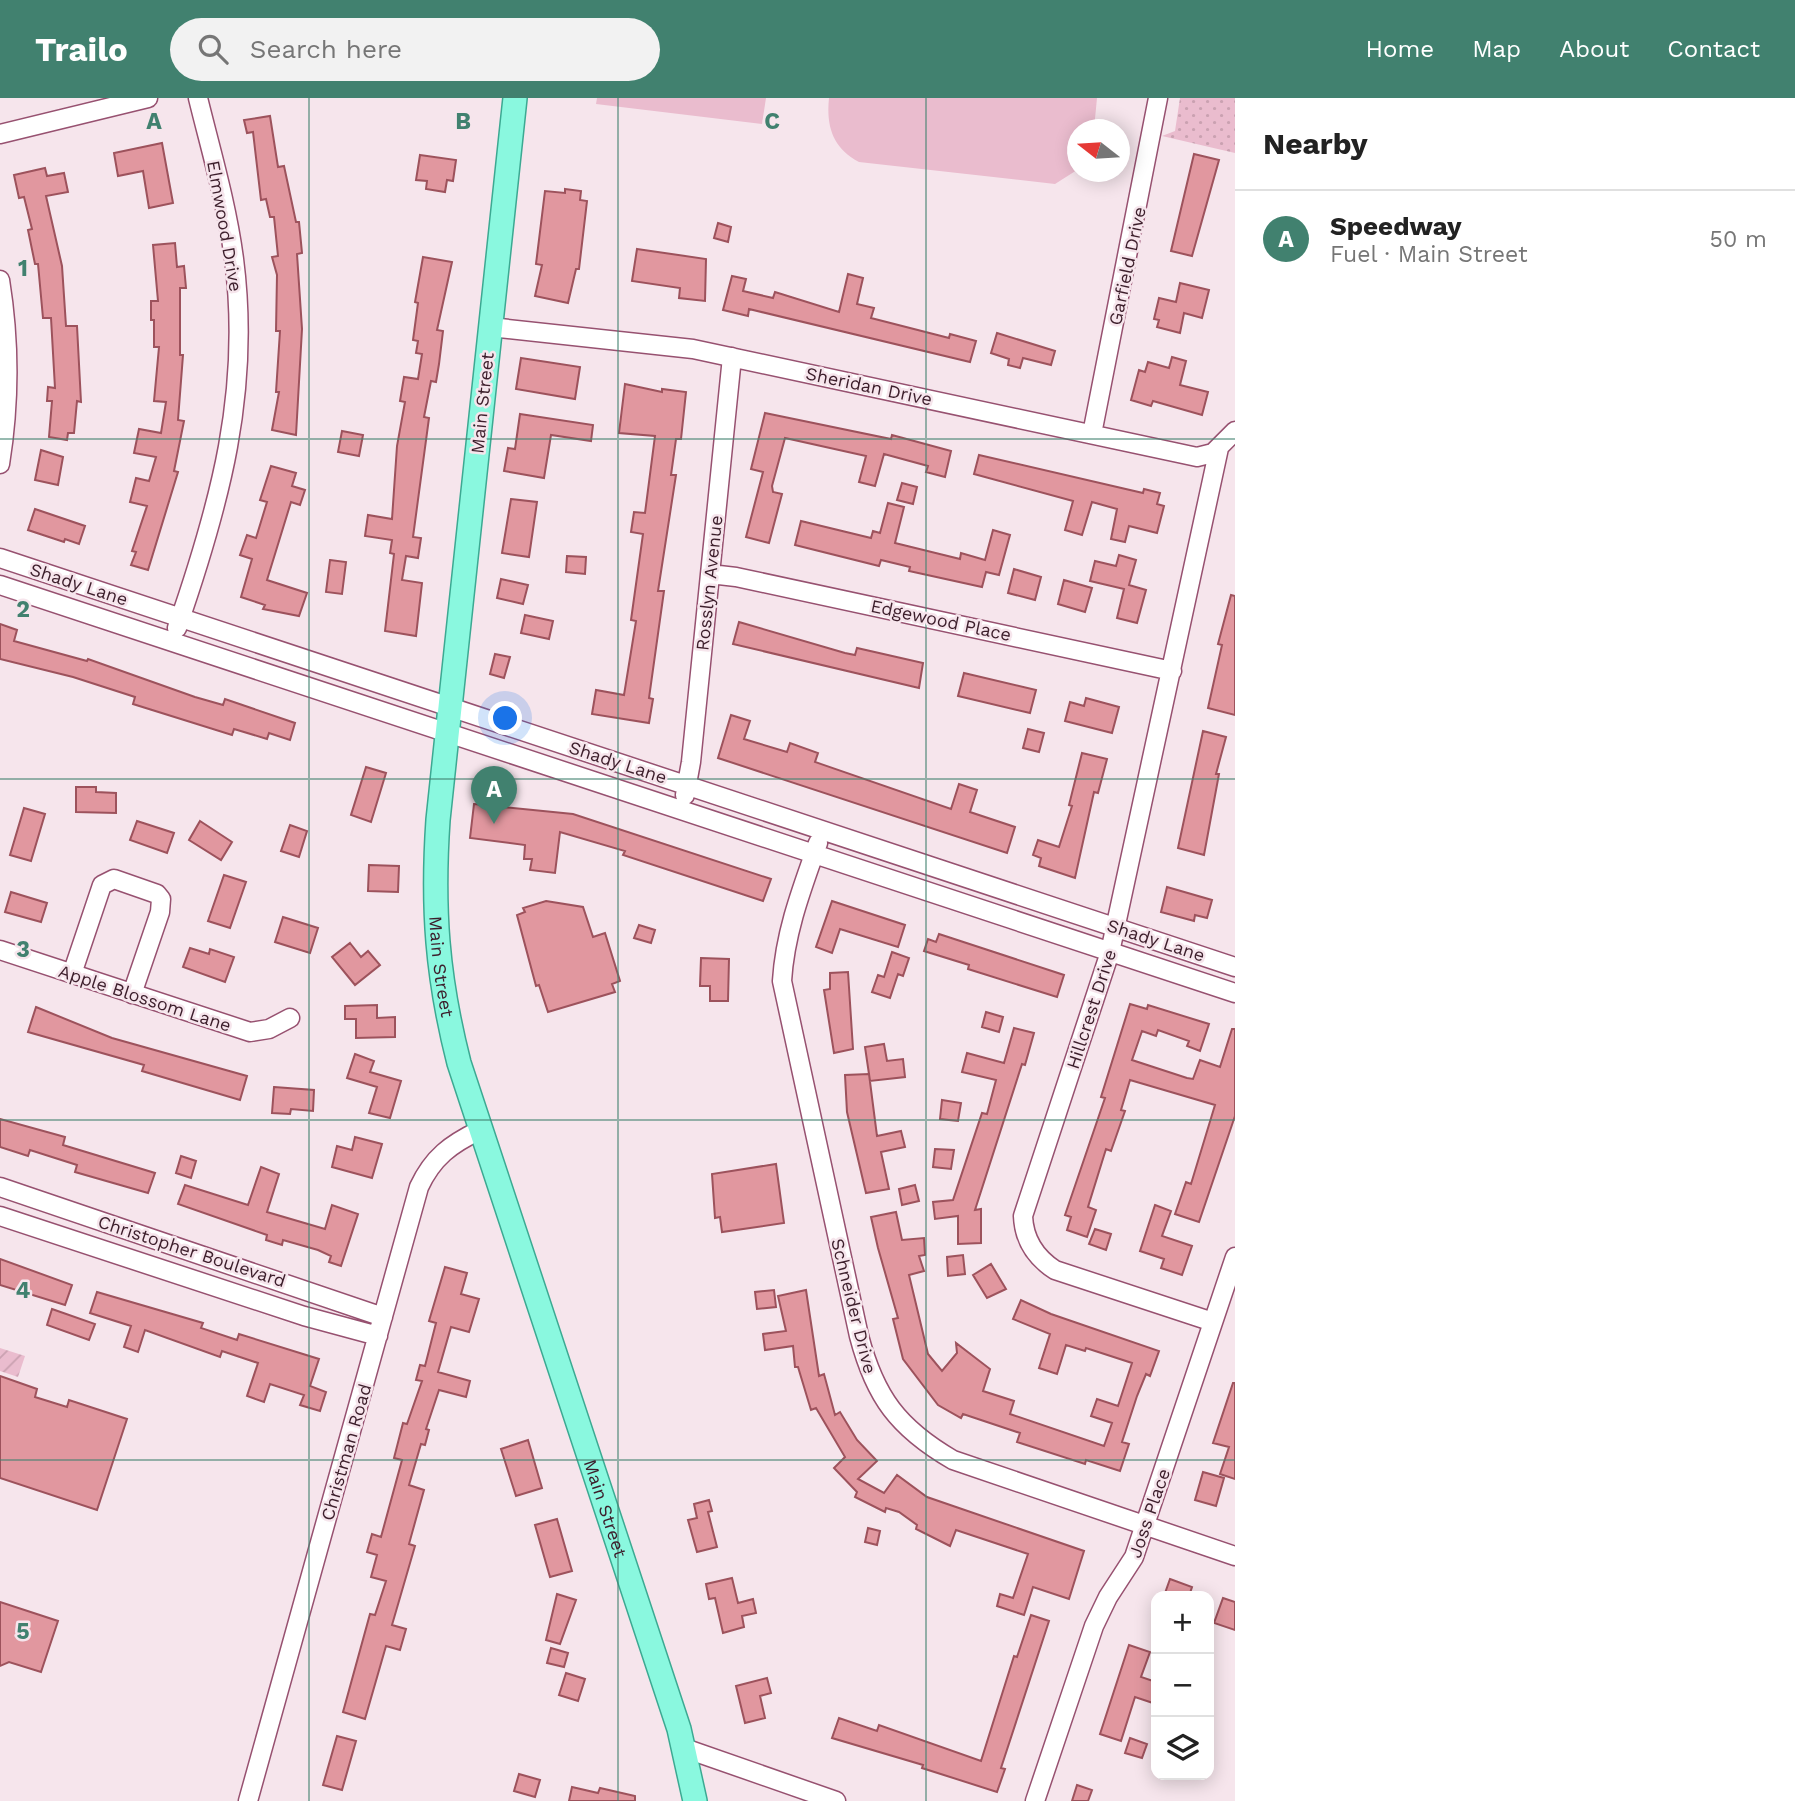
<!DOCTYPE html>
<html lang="en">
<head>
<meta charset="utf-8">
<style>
	body { margin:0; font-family:"Work Sans",sans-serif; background:#f2f2f2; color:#222 }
	.controls { position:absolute; right:21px; bottom:21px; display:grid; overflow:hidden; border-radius:14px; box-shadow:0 4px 18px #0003 }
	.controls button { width:63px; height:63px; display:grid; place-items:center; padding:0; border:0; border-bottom:2px solid #e0e0e0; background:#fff; color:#222; font:35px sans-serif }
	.compass { position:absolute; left:1067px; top:21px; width:63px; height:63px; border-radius:50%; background:#fff; box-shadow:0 4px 18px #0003; rotate:287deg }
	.you { position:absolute; left:506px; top:621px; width:24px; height:24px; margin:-18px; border:5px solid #fff; border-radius:50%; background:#1a73e8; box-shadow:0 0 0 10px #1a73e833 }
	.badge { display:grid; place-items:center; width:46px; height:46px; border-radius:50%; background:#41816f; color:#fff; font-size:23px; font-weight:700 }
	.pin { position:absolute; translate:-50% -58px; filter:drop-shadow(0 2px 4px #0008) }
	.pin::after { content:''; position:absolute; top:37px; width:24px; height:21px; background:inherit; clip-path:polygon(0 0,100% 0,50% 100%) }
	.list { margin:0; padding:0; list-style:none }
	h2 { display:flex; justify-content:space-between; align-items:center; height:91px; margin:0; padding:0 28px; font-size:30px }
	h2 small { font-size:23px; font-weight:400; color:#767676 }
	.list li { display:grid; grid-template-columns:46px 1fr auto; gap:21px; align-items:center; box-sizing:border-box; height:98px; padding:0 28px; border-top:2px solid #e0e0e0 }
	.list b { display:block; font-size:26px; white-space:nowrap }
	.list p { margin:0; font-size:23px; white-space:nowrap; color:#767676 }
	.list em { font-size:23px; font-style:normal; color:#767676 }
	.icon { flex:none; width:38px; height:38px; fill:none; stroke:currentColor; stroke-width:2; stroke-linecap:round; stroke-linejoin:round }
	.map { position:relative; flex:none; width:1235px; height:1703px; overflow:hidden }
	header { display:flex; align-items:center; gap:42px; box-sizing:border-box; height:98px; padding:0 35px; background:#41816f; color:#fff }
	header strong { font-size:33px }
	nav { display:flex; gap:38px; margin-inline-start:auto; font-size:24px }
	.search { width:490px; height:63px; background:#f2f2f2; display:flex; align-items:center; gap:18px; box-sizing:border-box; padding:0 24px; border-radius:38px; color:#767676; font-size:26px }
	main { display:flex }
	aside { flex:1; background:#fff }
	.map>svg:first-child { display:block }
	.grass { fill:#eabcce }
	.park { fill:url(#park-dots) }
	.garden { fill:url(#garden-furrows) }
	.building { fill:#e1979f; stroke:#9d525c; stroke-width:2 }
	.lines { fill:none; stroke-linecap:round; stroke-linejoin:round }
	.minor-casing { stroke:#975170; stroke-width:21 }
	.major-casing { stroke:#3ca992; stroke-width:26 }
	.minor { stroke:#fff; stroke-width:18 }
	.major { stroke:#8af8df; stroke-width:23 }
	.grid { fill:none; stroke:#41816f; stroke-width:2; stroke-opacity:0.55 }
	.labels { text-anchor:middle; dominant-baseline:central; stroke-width:5; stroke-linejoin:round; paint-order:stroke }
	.street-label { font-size:18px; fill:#3c1e2b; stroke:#f6e5ec }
	.grid-label { font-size:23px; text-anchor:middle; font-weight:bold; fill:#41816f; stroke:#f6e5ec; stroke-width:5; stroke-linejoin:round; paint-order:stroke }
</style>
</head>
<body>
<header>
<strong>Trailo</strong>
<div class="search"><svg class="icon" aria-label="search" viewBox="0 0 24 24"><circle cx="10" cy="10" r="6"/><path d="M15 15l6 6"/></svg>Search here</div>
<nav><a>Home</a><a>Map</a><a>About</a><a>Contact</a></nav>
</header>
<main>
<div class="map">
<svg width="1235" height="1703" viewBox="0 0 1235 1703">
	<defs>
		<pattern id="park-dots" width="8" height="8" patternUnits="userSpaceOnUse" patternTransform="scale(1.75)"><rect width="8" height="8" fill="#eabcce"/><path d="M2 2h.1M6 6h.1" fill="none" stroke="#caa1b1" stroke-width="1.8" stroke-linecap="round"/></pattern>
		<pattern id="garden-furrows" width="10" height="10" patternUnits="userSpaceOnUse" patternTransform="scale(1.75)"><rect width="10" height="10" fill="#eabcce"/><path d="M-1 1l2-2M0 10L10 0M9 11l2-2" fill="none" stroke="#caa1b1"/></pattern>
	</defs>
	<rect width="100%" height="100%" fill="#f6e5ec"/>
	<!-- grass -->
	<path class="grass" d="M597 0H766L762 26 596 6Z
		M829 0H1097L1094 31 1078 32 1077 72 1055 86 859 64C833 50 826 29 829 0Z"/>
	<!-- park -->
	<path class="park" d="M1180 0H1235V55L1162 38 1175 33Z"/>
	<!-- garden -->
	<path class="garden" d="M0 1250 25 1258 18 1279 0 1273Z"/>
	<!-- building -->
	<path class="building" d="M270 18 278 69 284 68 296 124H299L302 155 297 156 302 231 296 337 272 332 279 294H276L280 233H276L277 177 272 159 278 158 274 119H270L266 101 261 102 253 34 247 35 244 22Z
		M162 45 173 105 149 110 143 73 118 78 114 55Z
		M1194 56 1219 62 1192 158 1171 153Z
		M420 57 456 62 453 83 447 82 445 94 426 91 427 83 416 82Z
		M45 70 47 78 64 75 68 94 46 98 62 168 66 228H77L81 304 77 303 74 335H68L67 342 49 339 52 303H47L48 289 55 290 51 220H43L38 166H35L28 132 32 131 24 99 19 100 14 77Z
		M565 91 581 93 580 102 587 103 579 171H576L568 205 535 198 542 167 536 166 545 93 565 95Z
		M718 125 731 129 728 144 714 140Z
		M175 145 177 169 184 168 186 190H180V257H183L178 322 184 323 174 373 178 374 148 472 131 467 136 454 132 453 147 408 130 404 136 380 149 383 156 359 134 355 139 331 161 335 166 304 154 303 159 249H154V222H151V203H158L153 147Z
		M637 151 706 161 705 203 679 200 680 190 632 183Z
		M423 159 452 164 437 232 443 233 439 266 436 284 431 283 424 319 429 320 413 439 421 440 418 460 406 458 402 482 422 485 416 538 385 533 394 456 390 455 392 442 365 438 368 417 392 421 397 348 405 304 400 303 404 279 418 281 422 256 416 255 418 243 413 242 418 205 415 204Z
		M848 176 863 180 857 206 874 210 871 220 949 240 950 236 976 243 970 264 749 211 748 218 723 212 732 178 746 181 743 193 773 200 775 194 839 214Z
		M1180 185 1209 192 1202 220 1184 215 1180 235 1157 229 1159 222 1154 221 1159 200 1176 204Z
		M997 235 1055 253 1051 267 1023 260 1020 270 1008 267 1009 261 991 255Z
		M1172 259 1186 263 1180 287 1208 294 1202 317 1153 303 1151 308 1131 302 1139 272 1145 274 1148 264 1169 270Z
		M521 260 580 269 575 301 516 291Z
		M625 286 662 294V291L686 294 681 341H676L671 377H676L658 493H664L649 600 653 601 649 625 592 616 596 592 624 597 636 523 631 522 643 436 631 434 634 414 645 415 655 338 619 335Z
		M765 315 891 341 892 337 951 353 945 379 926 374 928 368 884 356 875 388 859 384 866 358 785 340 772 388 773 394 782 396 769 445 746 439 763 374 751 371Z
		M520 316 593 327 591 343 551 337 544 380 504 373 508 350 515 351Z
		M342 333 363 337 359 358 338 354Z
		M41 352 63 359 58 387 35 382Z
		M979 357 1143 395 1144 391 1160 395 1157 406 1164 408 1157 435 1129 428 1125 444 1111 441 1117 411 1092 404 1082 437 1065 432 1073 403 974 376Z
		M271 368 296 375 292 388 305 392 300 407 291 404 267 482 307 495 299 518 263 511 265 507 241 499 252 461 240 457 247 437 256 440 267 404 260 402Z
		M902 385 917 389 913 406 897 402Z
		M511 401 537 404 529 459 502 455Z
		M888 405 904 409 895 445 960 461 961 455 985 462 993 432 1010 437 999 477 986 474 982 489 909 473 910 469 881 462 879 468 795 447 801 423 871 440 873 433 880 435Z
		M35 411 85 428 79 446 65 441 64 444 28 432Z
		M1119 457 1136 462 1129 487 1146 492 1137 525 1117 520 1124 491 1090 483 1095 463 1116 468Z
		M567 458 586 459 585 476 566 474Z
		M330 462 346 464 342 496 326 494Z
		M1014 471 1041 479 1035 502 1008 495Z
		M501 481 528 487 523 506 497 500Z
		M1064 482 1092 490 1085 514 1058 506Z
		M1231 497 1235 498V617L1208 610 1222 547 1218 546Z
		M525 517 553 523 549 541 521 535Z
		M739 524 845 555 855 557 857 550 923 565 919 590 733 546Z
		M0 526 17 532 14 543 87 563 88 561 195 599 223 607 225 601 295 625 290 642 269 635 267 641 234 631 232 637 133 606 135 599 73 579 0 561Z
		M495 556 510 559 504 580 490 576Z
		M964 575 1036 592 1030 615 958 598Z
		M1086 600 1119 609 1112 635 1065 623 1070 604 1084 608Z
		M731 617 750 623 744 641 787 654 790 645 818 655 815 664 951 711 959 686 977 692 970 714 1015 729 1007 755 718 660Z
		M1028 631 1044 635 1039 654 1023 650Z
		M1203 633 1226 639 1216 676H1219L1204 757 1178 750Z
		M1082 655 1107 661 1098 695 1094 694 1075 780 1039 768 1041 760 1033 757 1038 742 1059 749 1072 708 1069 707Z
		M366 669 386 675 371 724 351 717Z
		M76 689H96V694L116 695V715L76 714Z
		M474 706 573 716 771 781 763 803 623 757 625 753 560 734 555 775 530 772 532 761H524L525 747 470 740Z
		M24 710 45 716 31 763 10 757Z
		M137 723 174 735 167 755 130 742Z
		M200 723 232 744 221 762 189 742Z
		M290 727 307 733 299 759 281 753Z
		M369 767 399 768 398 794 368 793Z
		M224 777 246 784 230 830 208 823Z
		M1167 789 1212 802 1207 820 1195 817 1194 823 1161 814Z
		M11 794 47 805 41 824 5 814Z
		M546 803 583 809 593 839 605 835 620 883 612 886 615 894 548 914 539 887 536 888 517 817 525 814 523 810Z
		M832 803 905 827 898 849 840 831 832 855 816 849Z
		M283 819 318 830 310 855 275 844Z
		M639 827 655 832 651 845 634 840Z
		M939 836 1064 877 1057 899 968 871 969 867 924 853 928 841 936 844Z
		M350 845 361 859 368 853 380 867 355 887 332 859Z
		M190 850 209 856 210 851 234 859 225 884 183 869Z
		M892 854 909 860 903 878 898 876 890 900 872 894 878 877 884 879Z
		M701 860 729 861 728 903H710V888H700Z
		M848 874 853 951 834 955 824 892 830 891V875Z
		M1130 906 1147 911 1148 907 1209 926 1200 953 1187 948 1189 943 1158 932 1156 938 1142 933 1132 962 1187 980 1193 981 1200 962 1220 969 1232 931H1235V1018L1199 1124 1175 1116 1186 1084 1191 1086 1215 1007 1130 982 1121 1012 1125 1013 1111 1053 1106 1051 1088 1109 1096 1112 1087 1139 1067 1132 1071 1119 1065 1117 1105 1000 1101 999Z
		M377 907V920L395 919V939L356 940V921H345V908Z
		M36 909 112 940 247 978 240 1002 142 973 144 967 28 934Z
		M986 914 1003 919 999 934 982 929Z
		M1014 930 1034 935 1025 967 1022 966 975 1112 981 1111V1145L958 1146V1118L935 1121 933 1104 953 1102 982 1015 987 1016 996 982 962 974 967 955 1004 965Z
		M884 946 887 963 903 961 905 979 870 983 865 949Z
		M355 956 374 963 370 974 401 983 390 1020 369 1015 377 989 347 980Z
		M869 976 877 1038 901 1033 905 1049 881 1054 889 1091 866 1095 847 1014 845 977Z
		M274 989 314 992 313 1013 291 1011 290 1016 272 1015Z
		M942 1002 961 1005 958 1023 940 1021Z
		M0 1021 65 1039 63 1047 155 1075 148 1095 75 1074 77 1067 30 1052 28 1058 0 1049Z
		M355 1039 382 1046 372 1080 332 1069 337 1048 352 1052Z
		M935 1051 954 1052 951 1071 933 1069Z
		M181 1058 196 1063 191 1080 176 1075Z
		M776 1066 784 1125 722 1134 720 1119 715 1120 712 1076Z
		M261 1069 279 1076 267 1114 325 1131 332 1107 358 1116 341 1168 329 1164 331 1158 318 1152 283 1142 282 1147 266 1142 267 1137 178 1106 185 1087 248 1107Z
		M915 1087 919 1103 902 1107 899 1091Z
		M1155 1107 1171 1113 1162 1138 1192 1148 1182 1177 1161 1170 1164 1161 1140 1153Z
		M896 1114 902 1142 924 1140 925 1157 919 1158 924 1173 909 1177 928 1256 942 1273 957 1255 956 1245 990 1271 983 1293 1014 1303 1010 1316 1104 1348 1112 1325 1091 1318 1097 1301 1118 1308 1132 1265 1086 1250 1085 1253 1066 1247 1057 1276 1039 1270 1050 1236 1013 1221 1021 1202 1051 1216 1159 1253 1150 1278 1146 1276 1137 1298 1122 1344 1129 1346 1120 1373 1086 1362 1085 1366 1017 1344 1020 1335 963 1316 961 1320 938 1307 903 1261 893 1221 898 1220 878 1150 871 1119Z
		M1095 1131 1111 1136 1106 1152 1089 1146Z
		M963 1157 965 1176 948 1178 947 1159Z
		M0 1161 72 1187 65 1207 0 1187Z
		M991 1166 1006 1191 987 1200 973 1177Z
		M445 1169 467 1175 461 1196 479 1201 469 1234 451 1229 438 1274 470 1283 466 1299 439 1292 426 1331 429 1332 425 1347 421 1346 409 1387 424 1392 409 1446 415 1448 392 1527 406 1531 400 1552 386 1548 365 1621 343 1614 370 1516 375 1517 386 1483 371 1479 377 1457 367 1454 372 1436 381 1439 402 1362 394 1360 403 1325 407 1326 422 1283 416 1282 420 1267 425 1268 436 1225 429 1223Z
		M774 1192 776 1209 757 1211 755 1194Z
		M806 1192 819 1278 824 1276 835 1317 840 1314 857 1342 877 1363 858 1381 884 1395 897 1377 927 1399 1084 1453 1069 1501 1033 1489 1024 1517 997 1508 1000 1496 1013 1500 1028 1456 956 1432 950 1448 916 1431 917 1427 899 1414 886 1410 885 1414 855 1399 857 1394 834 1370 845 1359 816 1310 811 1312 798 1269H795L793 1248 765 1252 763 1236 786 1233 778 1198Z
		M97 1194 203 1225 201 1230 237 1242 239 1236 319 1261 310 1288 326 1294 320 1313 300 1307 304 1297 270 1286 264 1304 247 1298 258 1265 222 1253 220 1259 145 1232 138 1254 124 1249 131 1228 90 1215Z
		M52 1211 95 1226 89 1242 47 1227Z
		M0 1278 37 1291 35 1299 67 1309 69 1302 127 1321 97 1412 0 1380Z
		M1233 1285H1235V1381L1220 1376 1229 1349 1213 1345Z
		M528 1342 542 1390 516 1398 501 1351Z
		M1203 1374 1224 1380 1216 1408 1195 1402Z
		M709 1402 712 1413 708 1414 717 1449 697 1454 688 1422 697 1420 694 1406Z
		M557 1421 572 1473 550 1479 535 1427Z
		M868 1430 880 1433 877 1447 865 1444Z
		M732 1480 738 1505 753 1501 756 1515 742 1518 744 1529 723 1535 715 1500 709 1501 706 1486Z
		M1170 1481 1192 1489 1189 1498H1164Z
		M557 1496 576 1502 560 1546 546 1542Z
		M1223 1500 1235 1504V1532L1214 1525Z
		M0 1504 58 1523 41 1574 9 1564 0 1568Z
		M1031 1517 1049 1523 1001 1670 1005 1671 997 1694 922 1670 923 1667 832 1640 839 1620 877 1633 879 1627 981 1663 1014 1558 1017 1559Z
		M1129 1547 1150 1554 1141 1579 1156 1584V1606L1135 1599 1121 1643 1100 1636Z
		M551 1550 568 1555 564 1569 547 1565Z
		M566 1575 585 1581 578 1603 559 1597Z
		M767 1580 771 1595 760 1598 765 1620 745 1625 736 1588Z
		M337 1638 356 1643 342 1692 323 1687Z
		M1130 1640 1147 1646 1142 1660 1125 1655Z
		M519 1676 540 1682 535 1699 514 1693Z
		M1077 1687 1092 1692 1088 1703H1072Z
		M572 1689 598 1695 600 1690 635 1698V1703H569Z"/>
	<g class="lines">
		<!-- minor casing -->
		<g class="minor-casing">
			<path id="minor" d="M0 36 148 0
				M0 182C10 244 10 304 0 366
				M490 229 693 251 1197 359 1213 355 1235 333
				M1092 336 1158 0
				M0 460 1235 869
				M710 476 736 479 1172 573
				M0 487 1235 895
				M177 530C220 406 251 293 234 161 227 107 211 53 198 0
				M685 697 691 664 732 259
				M818 745C802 790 785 834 782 883L859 1238C875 1299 898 1330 953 1362L1235 1458
				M0 852 250 934 269 931 290 920
				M72 876 102 787 114 781 157 796 161 801 160 814 132 896
				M0 1089 383 1219
				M0 1118 304 1218 378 1238
				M1213 1224 1055 1172C1035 1159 1024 1142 1023 1118L1110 854 1219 350
				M684 1650 836 1703
				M248 1703 419 1089C433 1059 451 1046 480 1032
				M1035 1703 1094 1528 1108 1499 1134 1459 1235 1159"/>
		</g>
		<!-- major casing -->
		<g class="major-casing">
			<g id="major">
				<path id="s1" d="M515 0 438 722C432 810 437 879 459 965L679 1631 695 1703"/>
			</g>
		</g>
		<!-- minor -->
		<use href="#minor" class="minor"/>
		<!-- major -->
		<use href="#major" class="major"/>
	</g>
	<!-- grid -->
	<path class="grid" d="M309 0V1703M618 0V1703M926 0V1703M0 341H1235M0 681H1235M0 1022H1235M0 1362H1235"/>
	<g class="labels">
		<!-- street labels -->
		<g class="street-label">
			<text transform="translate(225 128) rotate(80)">Elmwood Drive</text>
			<text transform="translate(1127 168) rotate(-78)">Garfield Drive</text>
			<text transform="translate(869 288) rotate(12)">Sheridan Drive</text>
			<text transform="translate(482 305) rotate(-84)">Main Street</text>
			<text transform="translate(709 485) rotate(-84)">Rosslyn Avenue</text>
			<text transform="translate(79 486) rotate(18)">Shady Lane</text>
			<text transform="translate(941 522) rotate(12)">Edgewood Place</text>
			<text transform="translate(618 664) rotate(18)">Shady Lane</text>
			<text transform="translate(1156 842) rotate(18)">Shady Lane</text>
			<text stroke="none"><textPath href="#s1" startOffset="873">Main Street</textPath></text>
			<text transform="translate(145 900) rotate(18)">Apple Blossom Lane</text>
			<text transform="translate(1091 911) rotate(-72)">Hillcrest Drive</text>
			<text transform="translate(192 1153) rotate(18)">Christopher Boulevard</text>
			<text transform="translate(854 1208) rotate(76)">Schneider Drive</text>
			<text transform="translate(346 1354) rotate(-74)">Christman Road</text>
			<text stroke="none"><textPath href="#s1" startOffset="1440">Main Street</textPath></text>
			<text transform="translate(1149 1415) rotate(-71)">Joss Place</text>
		</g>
	</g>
	<g class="grid-label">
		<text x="154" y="31">A</text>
		<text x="463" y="31">B</text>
		<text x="772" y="31">C</text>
		<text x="23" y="178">1</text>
		<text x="23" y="519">2</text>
		<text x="23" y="859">3</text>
		<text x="23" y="1200">4</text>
		<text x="23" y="1541">5</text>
	</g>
</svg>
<div class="controls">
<button>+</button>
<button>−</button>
<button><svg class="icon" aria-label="layers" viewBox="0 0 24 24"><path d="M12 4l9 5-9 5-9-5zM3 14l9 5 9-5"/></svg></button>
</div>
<svg class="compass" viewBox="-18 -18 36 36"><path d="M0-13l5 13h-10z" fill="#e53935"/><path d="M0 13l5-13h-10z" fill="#767676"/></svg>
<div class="you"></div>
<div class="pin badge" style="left:494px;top:726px">A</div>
</div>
<aside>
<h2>Nearby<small></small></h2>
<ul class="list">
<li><span class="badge">A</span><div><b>Speedway</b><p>Fuel · Main Street</p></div><em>50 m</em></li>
</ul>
</aside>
</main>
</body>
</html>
